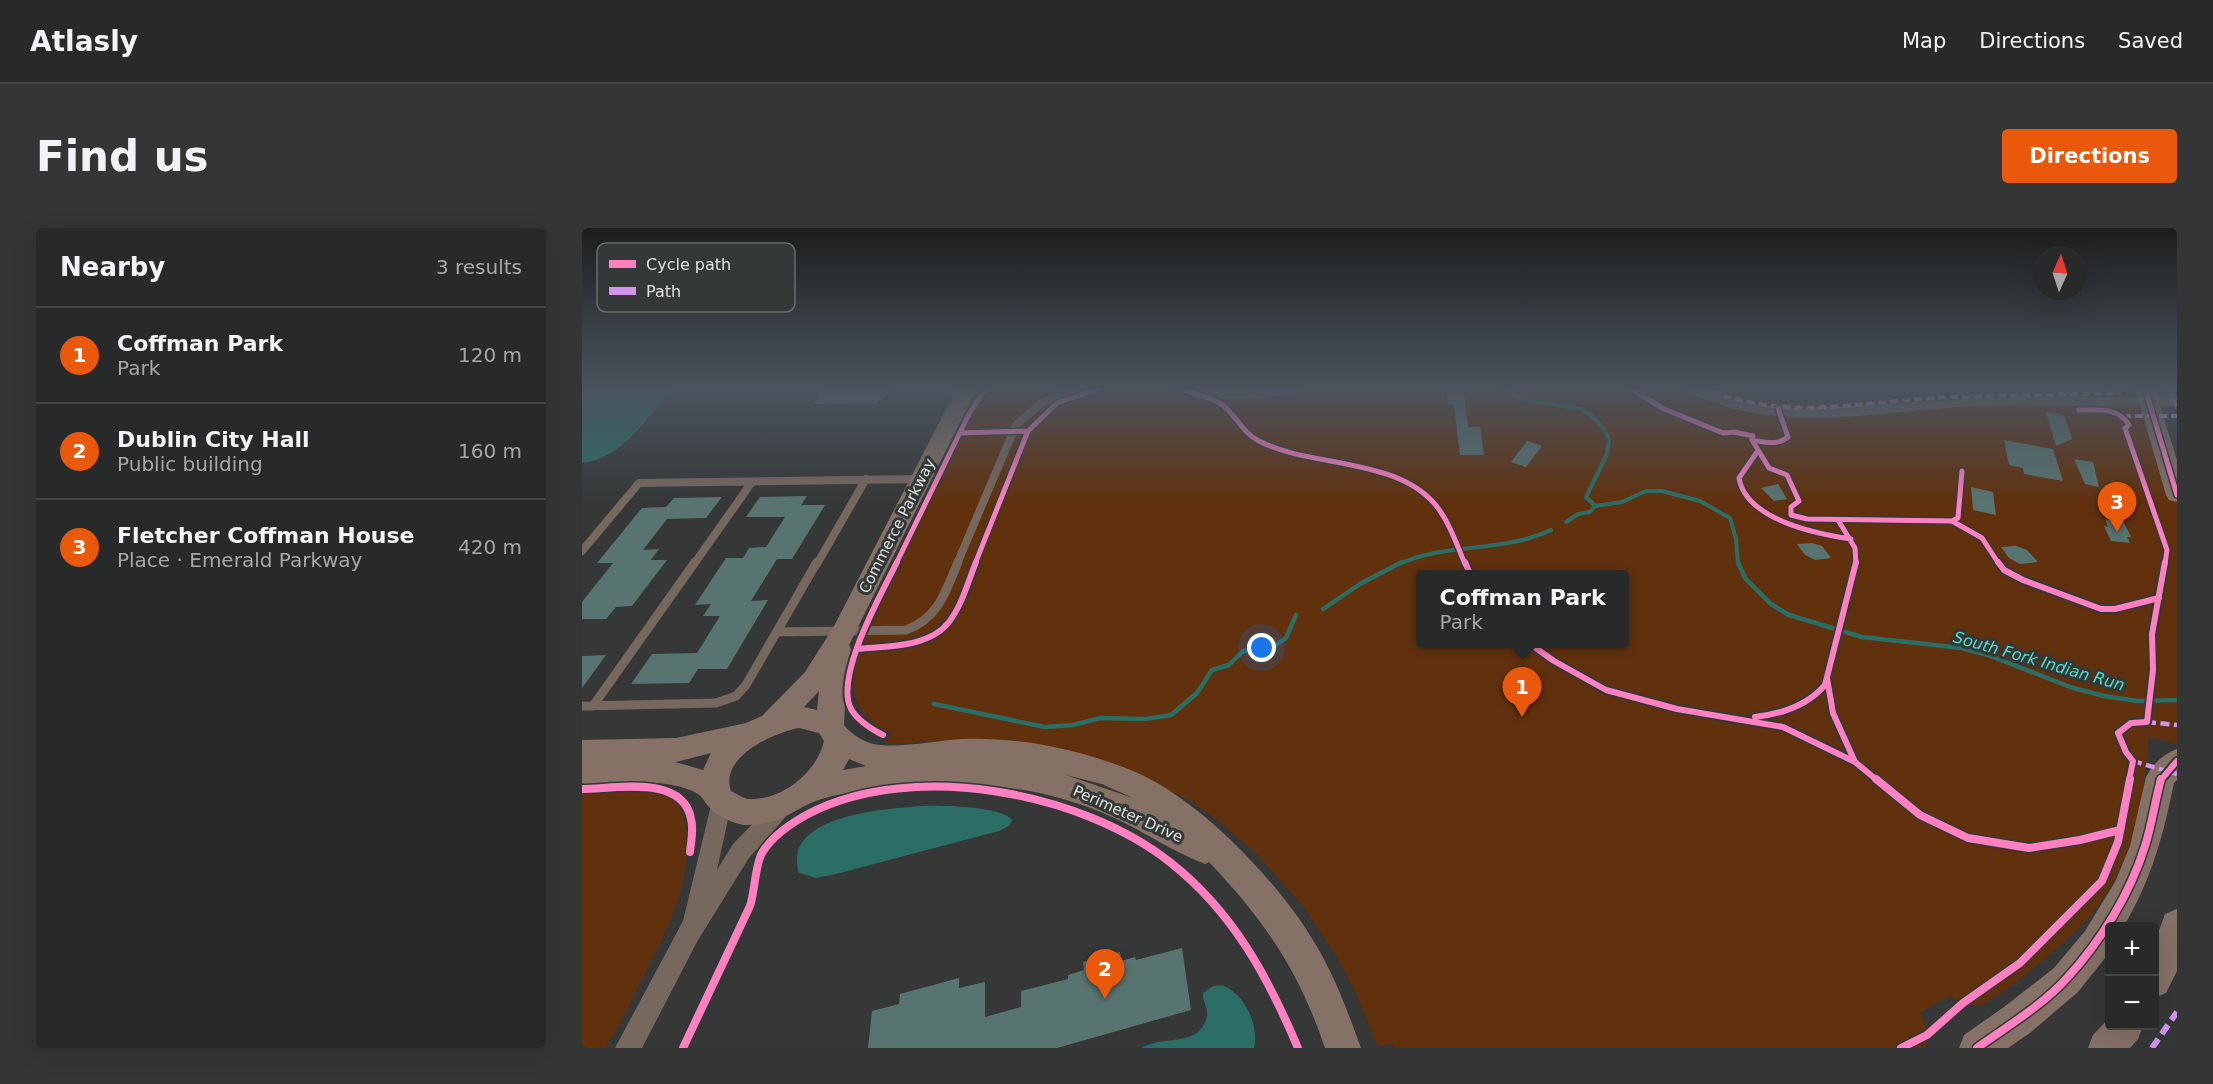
<!DOCTYPE html>
<html lang="en">
<head>
<meta charset="utf-8">
<style>
	body { margin:0; font-family:"DejaVu Sans",sans-serif; background:#343635; color:#f1f3f6 }
	.controls { position:absolute; right:18px; bottom:18px; display:grid; overflow:hidden; border-radius:6px; box-shadow:0 6px 24px #0002 }
	.controls button { width:54px; height:54px; display:grid; place-items:center; padding:0; border:0; border-bottom:2px solid #444646; background:#282a29; color:#f1f3f6; font:30px sans-serif }
	.compass { position:absolute; left:1451px; top:18px; width:54px; height:54px; border-radius:50%; background:#282a29; box-shadow:0 6px 24px #0002; rotate:3deg }
	.you { position:absolute; left:680px; top:420px; width:21px; height:21px; margin:-15px; border:4px solid #fff; border-radius:50%; background:#1a73e8; box-shadow:0 0 0 9px #1a73e833 }
	.badge { display:grid; place-items:center; width:39px; height:39px; border-radius:50%; background:#ea580c; color:#fff; font-size:20px; font-weight:700 }
	.pin { position:absolute; translate:-50% -50px; filter:drop-shadow(0 2px 3px #0008) }
	.pin::after { content:''; position:absolute; top:32px; width:21px; height:18px; background:inherit; clip-path:polygon(0 0,100% 0,50% 100%) }
	.popup { position:absolute; left:834px; top:342px; width:213px; height:78px; box-sizing:border-box; display:grid; place-content:center; border-radius:6px; background:#282a29; filter:drop-shadow(0 2px 4px #0005); font-size:20px; white-space:nowrap; color:#a5a7a8 }
	.popup b { font-size:22px; color:#f1f3f6 }
	.popup::after { content:''; position:absolute; left:50%; top:100%; margin-left:-12px; border:12px solid transparent; border-top-color:#282a29 }
	.list { margin:0; padding:0; list-style:none }
	h2 { display:flex; justify-content:space-between; align-items:center; height:78px; margin:0; padding:0 24px; font-size:26px }
	h2 small { font-size:20px; font-weight:400; color:#a5a7a8 }
	.list li { display:grid; grid-template-columns:39px 1fr auto; gap:18px; align-items:center; box-sizing:border-box; height:96px; padding:0 24px; border-top:2px solid #444646 }
	.list b { display:block; font-size:22px; white-space:nowrap }
	.list p { margin:0; font-size:20px; white-space:nowrap; color:#a5a7a8 }
	.list em { font-size:20px; font-style:normal; color:#a5a7a8 }
	.map { position:relative; flex:none; width:1595px; height:820px; overflow:hidden; border-radius:6px }
	header { display:flex; align-items:center; gap:36px; box-sizing:border-box; height:84px; padding:0 30px; background:#282a29; border-bottom:2px solid #444646 }
	header strong { font-size:28px }
	nav { display:flex; gap:33px; margin-inline-start:auto; font-size:21px }
	.intro { display:flex; align-items:center; justify-content:space-between; box-sizing:border-box; height:144px; padding:0 36px }
	h1 { margin:0; font-size:42px }
	.button { padding:15px 27px; border-radius:6px; background:#ea580c; color:#fff; font-size:21px; font-weight:700 }
	main { display:flex; gap:36px; padding:0 36px }
	aside { flex:1; background:#282a29; border-radius:6px; box-shadow:0 6px 24px #0002 }
	.map>svg:first-child { display:block }
	.green { fill:#61310e; fill-rule:evenodd }
	.water { fill:#2b6e65 }
	.lines { fill:none; stroke-linecap:round; stroke-linejoin:round }
	.stream-far1 { stroke:#2b6e65; stroke-width:4 }
	.stream { stroke:#2b6e65; stroke-width:4.5 }
	.building { fill:#587471 }
	.lane-far1 { stroke:#77685e; stroke-width:8 }
	.lane { stroke:#77685e; stroke-width:9 }
	.street { fill:#77685e; fill-rule:evenodd }
	.secondary { fill:#857166; fill-rule:evenodd }
	.quiet-far2 { stroke:#d193ec; stroke-width:4; stroke-dasharray:8 4; stroke-linecap:butt }
	.quiet-far1 { stroke:#d193ec; stroke-width:4.5; stroke-dasharray:9 4.5; stroke-linecap:butt }
	.quiet { stroke:#d193ec; stroke-width:6; stroke-dasharray:11 6; stroke-linecap:butt }
	.cycleway-far2-casing { stroke:#343938; stroke-width:8 }
	.cycleway-far1-casing { stroke:#343938; stroke-width:10 }
	.cycleway-casing { stroke:#343938; stroke-width:11 }
	.cycleway-far2 { stroke:#ff80c0; stroke-width:5 }
	.cycleway-far1 { stroke:#ff80c0; stroke-width:6 }
	.cycleway { stroke:#ff80c0; stroke-width:8 }
	.labels { text-anchor:middle; dominant-baseline:central; stroke-width:6; stroke-linejoin:round; paint-order:stroke }
	.street-label { font-size:15px; fill:#dfe2e1; stroke:#343938 }
	.water-label { font-size:16px; font-style:italic; fill:#53ddcc; stroke:#343938 }
	.key { fill:#343938; stroke:#676c6b; stroke-width:1.5 }
	.key-label { font-size:16px; fill:#dfe2e1 }
</style>
</head>
<body>
<header>
<strong>Atlasly</strong>
<nav><a>Map</a><a>Directions</a><a>Saved</a></nav>
</header>
<div class="intro"><h1>Find us</h1><a class="button">Directions</a></div>
<main>
<aside>
<h2>Nearby<small>3 results</small></h2>
<ul class="list">
<li><span class="badge">1</span><div><b>Coffman Park</b><p>Park</p></div><em>120 m</em></li>
<li><span class="badge">2</span><div><b>Dublin City Hall</b><p>Public building</p></div><em>160 m</em></li>
<li><span class="badge">3</span><div><b>Fletcher Coffman House</b><p>Place · Emerald Parkway</p></div><em>420 m</em></li>
</ul>
</aside>
<div class="map">
<svg width="1595" height="820" viewBox="0 0 1595 820">
	<rect width="100%" height="100%" fill="#353837"/>
	<!-- green -->
	<path class="green" d="M407 160H1152L1159 169 1221 175 1563 161 1595 267V516L1567 509C1563 543 1561 580 1549 613 1540 640 1525 667 1507 689 1495 705 1413 775 1397 777 1386 779 1376 774 1367 768L1338 785C1344 797 1350 807 1343 820H812L810 815 796 819 773 763 755 729 721 678 675 626 638 594 610 574 577 557 385 512 302 516 310 506C268 487 266 458 278 417L393 182ZM838 346H1042V416H838Z
		M76 562C102 573 107 596 105 622 102 674 83 705 60 751 49 773 39 795 26 816L22 820H0V564Z"/>
	<!-- water -->
	<path class="water" d="M0 160H91C64 189 43 230 0 235Z
		M339 578C356 577 421 578 430 592L428 597 417 603 254 646 234 650 217 645C199 587 303 581 339 578Z
		M640 757C663 766 677 797 672 820H559C586 806 619 820 625 787 626 778 620 773 621 765L631 758Z"/>
	<g class="lines">
		<!-- stream-far1 -->
		<path class="stream-far1" d="M917 160 944 172 999 181 1011 189 1022 201 1027 212 1025 226 1004 269 1013 278 1040 274 1064 263H1080L1118 273 1148 290 1154 311 1156 336
			M984 294 996 286 1008 284 1013 278
			M817 336C866 314 921 325 969 302"/>
		<!-- stream -->
		<path class="stream" d="M1156 334 1163 350 1189 376 1207 387 1280 409 1379 420 1406 427 1491 460 1522 468 1555 473 1595 472
			M741 381 778 356 820 334
			M352 476 463 499 491 497 518 490 563 491 589 487 615 465 630 442 647 437 661 423 691 419 704 410 714 387"/>
	</g>
	<!-- building -->
	<path class="building" d="M243 160H309L302 171 297 172 294 175 231 176Z
		M864 164H882L886 199H898L902 227H878L872 177H866Z
		M1464 184 1482 187 1490 211 1474 218Z
		M1422 212 1471 221 1481 253 1442 246 1441 240 1427 237Z
		M945 213 960 218 944 239 929 234Z
		M1492 231 1511 234 1517 259 1503 256Z
		M1196 256 1205 271 1192 273 1179 260Z
		M1389 259 1411 264 1414 287 1391 282Z
		M225 268 219 277H243L210 331H195L169 373 186 372 145 441H116L107 455 49 456 70 426 115 425 138 388H121L129 376 113 377 144 330H161L167 320 184 319 203 289H164L178 269Z
		M140 269 124 290 85 291 61 322 77 321 69 332H85L50 378 34 379 24 391H0V374L31 335H15L60 280 84 279 92 270Z
		M1523 291 1541 293 1549 309H1545L1548 315 1529 313 1522 298 1526 299Z
		M1230 315 1240 318 1249 330 1233 332 1223 327 1215 316Z
		M1434 318 1445 322 1456 334 1438 336 1427 330 1419 319Z
		M24 427 0 460V428Z
		M600 720 609 782 475 820H286L290 783 317 776 318 766 377 750V760L403 754V789L439 779V763L486 751V747L502 742 501 734 538 724 539 733 553 729 554 732Z"/>
	<g class="lines">
		<!-- lane-far1 -->
		<path class="lane-far1" d="M0 323 57 255 338 251
			M112 336 170 254
			M235 336 284 251
			M375 336 434 197 461 174 494 160"/>
		<!-- lane -->
		<path class="lane" d="M195 404 324 402C356 391 364 363 376 334
			M0 478 134 475 154 468 164 457 235 334
			M11 478 113 334"/>
		<!-- street -->
		<path class="street" d="M612 160 667 163 723 160 721 163C696 169 632 179 612 160Z
			M1102 160H1121L1145 170 1173 176 1207 180 1274 178 1399 170 1567 169 1574 173 1567 177C1511 178 1454 177 1398 178 1310 181 1211 206 1126 172 1118 169 1108 166 1102 160Z
			M140 564 147 567 150 573 135 642 151 616 193 573 200 570 207 573 211 579 207 585 167 630 116 712 60 820H33L101 693 130 573 133 567Z"/>
		<!-- secondary -->
		<path class="secondary" d="M375 160H395L267 417 269 421 265 439 262 497C268 505 281 514 292 516 318 521 355 512 382 511 438 509 500 522 551 543 619 571 703 660 738 724 755 754 767 787 779 820H743C717 743 683 693 627 634L623 636C591 624 561 603 530 589 457 556 377 550 298 561 277 563 251 566 231 574 205 586 196 597 164 597 153 597 134 587 128 580 119 570 122 568 108 562 75 549 35 557 0 556V512L94 510 164 495 180 488 223 444 251 400ZM237 463 235 482 222 479ZM217 500 237 505 242 513C235 544 200 573 166 571 161 570 155 566 149 563 137 529 191 505 217 500ZM129 525 121 542 93 534H94ZM267 531 284 538 261 542ZM484 547 520 556 551 570Z
			M1553 160H1572L1575 167 1595 166V178H1578L1595 232V274L1587 272 1584 267Z
			M1595 521V552L1592 555C1581 608 1570 650 1542 698H1528L1527 725 1496 764 1448 805 1426 820H1377L1382 807 1422 779 1472 740 1503 703 1533 654 1548 618 1564 549C1571 536 1581 526 1595 521Z
			M1595 681V743L1584 765 1572 770V716L1583 686Z
			M1528 789V798H1561L1556 811 1548 820H1506L1511 807Z"/>
		<!-- quiet-far2 -->
		<path class="quiet-far2" d="M1119 160C1204 193 1267 175 1353 170 1415 167 1478 167 1540 165
			M1589 160 1595 179
			M1541 188H1595"/>
		<!-- quiet-far1 -->
		<path class="quiet-far1" d="M1565 494 1595 497
			M1551 533 1595 546"/>
		<!-- quiet -->
		<path class="quiet" d="M1570 820 1595 784"/>
		<!-- cycleway-far2 casing -->
		<g class="cycleway-far2-casing">
			<path id="cycleway-far2" d="M595 160C607 164 633 170 642 178 655 189 661 205 677 213 730 241 825 228 860 286 870 301 876 320 883 336
				M1048 160 1082 181 1141 205 1152 204 1171 208 1170 212C1183 214 1195 218 1206 209L1196 180
				M1563 160 1595 267
				M1497 182C1515 182 1537 179 1547 197L1543 200 1585 322 1583 336
				M378 205 446 203 475 175 518 160
				M1170 212 1187 240 1205 247 1217 273 1209 279V287L1225 291 1370 293 1376 290 1380 243
				M1175 224 1157 250C1164 292 1235 306 1269 311
				M1256 292 1273 320 1274 336
				M1370 293 1400 310 1417 336
				M314 336 387 186 404 160
				M393 336 446 203"/>
		</g>
		<!-- cycleway-far1 casing -->
		<g class="cycleway-far1-casing">
			<path id="cycleway-far1" d="M883 334 888 346
				M1416 334 1422 342 1441 352 1519 381H1533L1577 370
				M948 416 972 433 1024 462 1095 481 1201 499 1273 534 1296 553
				M275 421C304 418 347 420 367 394 380 377 386 354 394 334
				M1245 450 1251 485 1273 534
				M1173 489C1200 486 1225 478 1243 457L1274 334
				M301 507C289 501 276 493 269 481 252 448 300 365 315 334
				M1547 553 1551 533 1544 524 1536 505 1549 495 1565 494 1571 442 1570 406 1583 334
				M1578 553 1595 533"/>
		</g>
		<!-- cycleway casing -->
		<g class="cycleway-casing">
			<path id="cycleway" d="M1294 551 1338 587 1386 610 1447 620 1498 612 1538 602
				M0 561C32 561 101 546 109 591 112 602 109 613 108 624
				M101 820 168 678C173 663 173 637 180 625 190 608 211 594 228 585 332 532 500 564 589 635 651 684 686 749 716 820
				M1319 820 1345 807 1381 775 1438 735 1520 653 1536 614 1548 551
				M1395 820C1424 799 1461 777 1485 750 1519 713 1548 666 1563 618 1570 596 1573 573 1579 551"/>
		</g>
		<!-- cycleway-far2 -->
		<use href="#cycleway-far2" class="cycleway-far2"/>
		<!-- cycleway-far1 -->
		<use href="#cycleway-far1" class="cycleway-far1"/>
		<!-- cycleway -->
		<use href="#cycleway" class="cycleway"/>
	</g>
	<!-- sky -->
	<linearGradient id="sky" x2="0" y2="1"><stop stop-color="#1d1f1e"/><stop offset="0.58" stop-color="#4b535e"/><stop offset="1" stop-color="#4b535e" stop-opacity="0"/></linearGradient>
	<rect width="1595" height="275" fill="url(#sky)"/>
	<g class="labels">
		<!-- street labels -->
		<g class="street-label">
			<text transform="translate(315 298) rotate(-63)">Commerce Parkway</text>
			<text transform="translate(546 586) rotate(24)">Perimeter Drive</text>
		</g>
		<!-- water labels -->
		<g class="water-label">
			<text transform="translate(1457 433) rotate(16)">South Fork Indian Run</text>
		</g>
	</g>
	<!-- legend -->
	<rect x="15" y="15" width="198" height="69" rx="9" class="key"/>
	<rect x="27" y="32" width="27" height="8" fill="#ff80c0"/>
	<rect x="27" y="59" width="27" height="8" fill="#d193ec"/>
	<g class="key-label">
		<text x="64" y="42">Cycle path</text>
		<text x="64" y="69">Path</text>
	</g>
</svg>
<div class="controls">
<button>+</button>
<button>−</button>
</div>
<svg class="compass" viewBox="-18 -18 36 36"><path d="M0-13l5 13h-10z" fill="#e53935"/><path d="M0 13l5-13h-10z" fill="#a5a7a8"/></svg>
<div class="you"></div>
<div class="pin badge" style="left:940px;top:489px">1</div>
<div class="popup"><b>Coffman Park</b>Park</div>
<div class="pin badge" style="left:523px;top:771px">2</div>
<div class="pin badge" style="left:1535px;top:304px">3</div>
</div>
</main>
</body>
</html>
